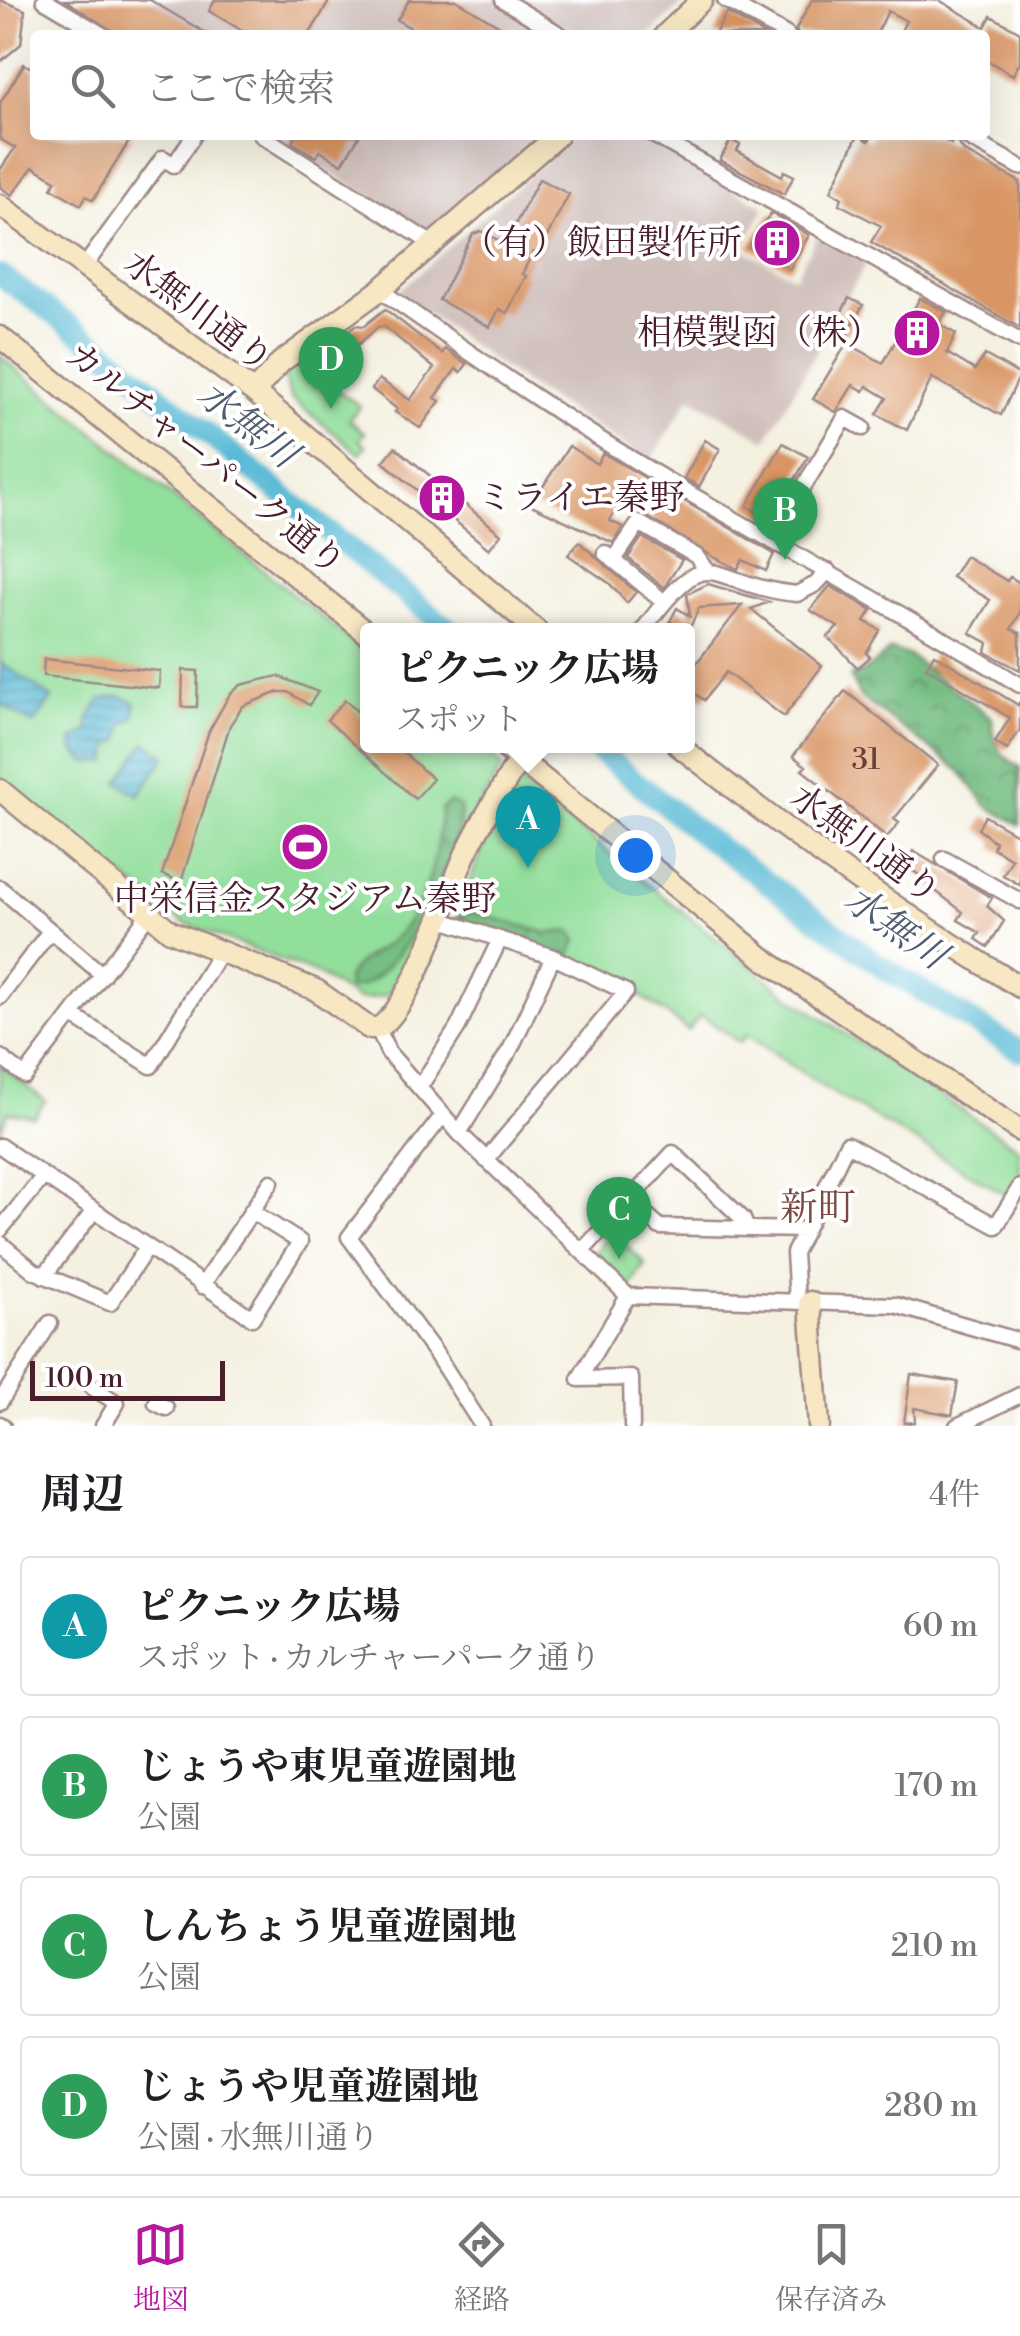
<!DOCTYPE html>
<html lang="ja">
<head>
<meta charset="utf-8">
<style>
	body { margin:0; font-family:"Libre Bodoni","Noto Serif JP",serif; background:#f6f6f6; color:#202124 }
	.scale { position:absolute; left:30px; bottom:25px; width:195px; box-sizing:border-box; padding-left:10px; border:5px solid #4a1f2b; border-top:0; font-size:28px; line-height:35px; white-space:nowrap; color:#4a1f2b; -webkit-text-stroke:8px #fff; paint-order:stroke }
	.you { position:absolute; left:635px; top:855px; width:35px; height:35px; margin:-25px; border:8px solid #fff; border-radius:50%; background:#1a73e8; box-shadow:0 0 0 15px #1a73e833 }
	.badge { display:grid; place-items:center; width:65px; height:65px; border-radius:50%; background:#b5179e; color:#fff; font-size:32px; font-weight:700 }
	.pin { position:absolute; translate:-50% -82px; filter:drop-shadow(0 2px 5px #0008) }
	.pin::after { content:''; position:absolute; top:52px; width:35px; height:30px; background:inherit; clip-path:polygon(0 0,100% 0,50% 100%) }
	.popup { position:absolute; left:360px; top:623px; width:335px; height:130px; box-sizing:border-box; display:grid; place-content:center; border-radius:10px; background:#fff; filter:drop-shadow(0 2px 8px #0005); font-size:32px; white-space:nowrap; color:#757577 }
	.popup b { font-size:38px; color:#202124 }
	.popup::after { content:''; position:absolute; left:50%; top:100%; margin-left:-20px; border:20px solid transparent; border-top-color:#fff }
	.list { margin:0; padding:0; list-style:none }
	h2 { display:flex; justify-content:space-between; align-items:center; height:130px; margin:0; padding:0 40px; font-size:42px }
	h2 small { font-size:32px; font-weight:400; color:#757577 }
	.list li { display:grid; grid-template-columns:65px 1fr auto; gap:30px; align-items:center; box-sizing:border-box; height:140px; margin:0 20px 20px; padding:0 20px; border:2px solid #e0e0e0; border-radius:10px }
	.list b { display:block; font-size:38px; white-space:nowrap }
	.list p { margin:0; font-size:32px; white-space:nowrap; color:#757577 }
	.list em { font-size:32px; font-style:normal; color:#757577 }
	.icon { flex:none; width:55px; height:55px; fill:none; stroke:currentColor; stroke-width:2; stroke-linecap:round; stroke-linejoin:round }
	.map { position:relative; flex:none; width:1020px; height:1426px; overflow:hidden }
	.search { position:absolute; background:#fff; box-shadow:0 10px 40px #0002; left:30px; right:30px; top:30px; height:110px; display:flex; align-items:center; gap:25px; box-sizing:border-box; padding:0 35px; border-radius:10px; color:#757577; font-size:38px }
	.sheet { height:770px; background:#fff }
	nav { display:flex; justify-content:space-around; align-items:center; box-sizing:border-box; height:140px; border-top:2px solid #e0e0e0; background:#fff; font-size:28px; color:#757577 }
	nav a { display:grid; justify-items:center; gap:5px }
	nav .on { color:#b5179e }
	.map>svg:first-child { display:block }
	.industrial { fill:#d0c0bc }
	.green { fill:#92de9b; stroke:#6e7e63; stroke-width:2.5 }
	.forest { fill:url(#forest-crowns); stroke:#606e57; stroke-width:2.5 }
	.water { fill:url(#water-rules); stroke:#516c80; stroke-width:2.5 }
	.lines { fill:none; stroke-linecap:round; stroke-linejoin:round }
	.river { stroke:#58bad6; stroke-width:22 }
	.building { fill:#d99564 }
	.street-casing { stroke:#9f8886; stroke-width:19 }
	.secondary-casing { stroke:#9f8886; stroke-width:25 }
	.street { stroke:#fff; stroke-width:14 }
	.secondary { stroke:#f7e8c3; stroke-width:20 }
	.labels { text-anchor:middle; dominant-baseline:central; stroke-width:8; stroke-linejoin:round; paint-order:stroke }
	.number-label { font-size:30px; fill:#6e3c39 }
	.poi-label { font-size:35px; fill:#4a1f2b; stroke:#fff; text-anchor:end }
	.street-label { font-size:35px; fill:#4a1f2b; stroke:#fff }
	.water-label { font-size:38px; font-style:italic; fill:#505d6f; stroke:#fff }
	.neighbourhood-label { font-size:38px; fill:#7c483f; stroke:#fff }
</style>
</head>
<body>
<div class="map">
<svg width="1020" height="1426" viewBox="0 0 1020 1426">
	<defs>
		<pattern id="forest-crowns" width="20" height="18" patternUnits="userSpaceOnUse" patternTransform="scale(2.5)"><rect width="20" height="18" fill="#75bd83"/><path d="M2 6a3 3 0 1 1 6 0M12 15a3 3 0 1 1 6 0" fill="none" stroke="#62996b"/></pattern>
		<pattern id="water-rules" width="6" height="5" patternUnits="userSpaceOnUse" patternTransform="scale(2.5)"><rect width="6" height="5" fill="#58bad6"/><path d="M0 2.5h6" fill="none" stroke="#4b97ae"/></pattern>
	</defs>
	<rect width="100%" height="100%" fill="#fff"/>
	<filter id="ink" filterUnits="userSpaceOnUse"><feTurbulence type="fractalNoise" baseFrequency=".01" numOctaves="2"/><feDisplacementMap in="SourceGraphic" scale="20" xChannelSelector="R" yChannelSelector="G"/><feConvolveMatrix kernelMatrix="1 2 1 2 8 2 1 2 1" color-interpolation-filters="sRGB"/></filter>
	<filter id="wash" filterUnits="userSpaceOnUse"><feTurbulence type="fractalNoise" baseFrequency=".0048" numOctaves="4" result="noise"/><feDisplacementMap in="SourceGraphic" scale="40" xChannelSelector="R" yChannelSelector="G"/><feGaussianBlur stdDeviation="2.25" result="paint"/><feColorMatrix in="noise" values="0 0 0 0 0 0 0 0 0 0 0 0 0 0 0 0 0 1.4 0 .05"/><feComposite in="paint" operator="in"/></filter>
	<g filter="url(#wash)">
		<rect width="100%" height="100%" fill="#f4f1e1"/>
		<!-- industrial -->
		<path class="industrial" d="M50 0H497L555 35H107Z
			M520 0H686L649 35H579Z
			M269 135H544L428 233Z
			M575 135H636L765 207 743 249 795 277 818 235 867 262 766 440 690 397 650 462 526 384 398 292Z"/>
		<!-- green -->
		<path class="green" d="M0 356 368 655V746C402 746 487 733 502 768L463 834 416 944 388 995 359 1000 315 973 183 923 0 781Z
			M297 361 360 406 349 420 365 433 359 440 366 446 360 454 291 398 282 372Z
			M519 781 787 995 1020 1149V1176L1008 1196 823 1087 747 1035 740 1043 701 1015 688 1031C609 966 552 947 456 916L486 839Z
			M0 1065 45 1101 34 1117 8 1112 0 1132Z
			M611 1231 645 1264 629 1288 594 1255Z"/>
		<!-- forest -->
		<path class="forest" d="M891 650 908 655 992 718C993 743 998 755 1020 767V825L987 806 959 770 860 697 850 676 862 673Z
			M450 802 460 807C467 848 393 993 348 988L347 980C353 961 371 956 387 944 426 913 438 857 441 809Z
			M469 911 547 933 571 931 577 941 569 957 459 919Z"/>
		<!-- water -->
		<path class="water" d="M0 662 52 698 34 725 0 703Z
			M120 696 136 703 134 718 123 725 121 740 110 745 108 762 87 763 74 751 73 739 88 732 89 719 100 700Z
			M146 742 166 756 139 795 118 782Z"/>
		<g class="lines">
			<!-- river -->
			<path class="river" d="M0 275 102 349 450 630
				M592 746 697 831 884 968 1020 1051"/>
		</g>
		<g id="blocks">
			<!-- building -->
			<path class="building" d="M0 0 25 10 21 44 0 62Z
				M65 0H150L209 35H118Z
				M215 0H330L309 35H250L209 11Z
				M409 0H456L515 35H423L397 20Z
				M812 0H939L985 27 991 16 1020 32V62L1013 75 985 59V35H899L906 21 888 11 876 35H798L796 29Z
				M727 13 765 35H714Z
				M24 64 35 70V135H133L93 200 86 196 81 205 52 188 56 180 33 167 12 195 0 187V170L15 148 0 139V103Z
				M296 135H360L342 164 320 151 316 157 292 142Z
				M858 135 869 141 872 135H935L951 144 953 138 965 152 1020 182V328L871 242 881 226 839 204 842 198 831 191Z
				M731 140 740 145 737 151 782 176 784 171 794 176 784 194 720 160Z
				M539 179 569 194 538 254 533 252 522 274 526 276 507 313 499 309 490 327 439 300 473 234 481 231 505 244Z
				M771 213 809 235 790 269 748 247Z
				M849 298 863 305 847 334 834 327Z
				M920 298 946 312 939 324 956 334 947 353 975 370 985 355 1020 375 1001 415 932 378 907 430 877 414 887 398 867 386 864 391 853 385 836 412 813 399 847 343 883 363Z
				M385 309 442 354 445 349 467 364 461 372 456 369 435 398 440 401 420 428 395 412 397 409 372 389 379 379 410 400 434 368 385 327H378L337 363 327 349 356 325 364 326Z
				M705 440 720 449 699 487 684 478Z
				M783 443 808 457 771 520 747 506Z
				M569 446 597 464 603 453 774 554 766 571 743 560 738 569 712 556 638 511 641 506 623 496 610 521 623 527 613 543 531 505Z
				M395 447 501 534 489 549 383 462Z
				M642 537 682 560 664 588 628 558Z
				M579 542 636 592 627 603 609 583 568 555Z
				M965 556 1007 581 1010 577 1020 583V613L1011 629 1020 633V670L986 652 988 643 970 633 990 600 952 577Z
				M708 584 769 602 751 609 822 666 784 717 726 672 704 700 688 689V674L742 605 699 608 688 632 670 621 677 608 690 616 687 594Z
				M830 586 872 610 865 621 880 630 866 653 870 657 858 668 828 637 838 627 810 610Z
				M934 654 1018 705 1020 701V730L1007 750 995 742 1010 718 926 667Z
				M44 659 160 671 159 688 43 676Z
				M183 670 198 671 197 707H182Z
				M278 676 318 692 309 705 288 692H278L243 706 230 725 181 882 162 874 209 731 230 694 241 685Z
				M845 691 938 765 894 819 899 823 887 837 802 770 806 766 793 756Z
				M345 700 368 721V746H396L433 779 415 799 327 720Z
				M985 816 1020 836V885L1003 875 1012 859 993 848 995 842 978 829Z
				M913 851 992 898 987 906 1004 921 988 947 976 939 980 933 958 920 963 912 929 886 931 882 905 866Z
				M911 1374 958 1382 952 1415 914 1408 915 1422 904 1423Z"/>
		</g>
	</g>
	<g filter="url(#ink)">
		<use href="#blocks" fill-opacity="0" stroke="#9f8886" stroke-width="2.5"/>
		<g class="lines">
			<!-- street casing -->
			<g class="street-casing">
				<path id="street" d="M44 0 103 35
					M503 0 561 35
					M725 0 787 35
					M261 135 434 245
					M653 135 1020 341
					M963 135 1020 167
					M84 267 163 158 174 165 194 135
					M380 290C474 356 567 421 665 479 783 549 904 613 1020 685
					M772 539 845 418 863 428
					M605 553 664 602
					M614 560 639 523 696 556 708 571
					M643 630C714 533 704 585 797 594L816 584 828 571
					M944 859 1020 901
					M0 888 103 975
					M439 919 553 957 626 992 486 1160
					M0 997 50 931
					M73 1016 151 1066 220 952
					M378 1028 388 1052 459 1133 628 1296 895 1305 1020 1341
					M0 1057 25 1076 148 915
					M421 1085 458 1027 500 939
					M443 1115 349 1237 436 1354 482 1426
					M459 1133 511 1048 553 957
					M0 1146 252 1318 300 1242 251 1211
					M630 1200 660 1227 805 1230
					M0 1230 43 1177
					M0 1243 34 1271 110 1303 146 1249
					M583 1250 673 1153 743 1219 747 1229
					M44 1276 93 1212
					M202 1286 271 1182
					M628 1296 579 1379 631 1378 632 1426
					M797 1301 794 1253 847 1144 996 1226 1020 1187
					M92 1387 117 1403 103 1426
					M0 1402 50 1323
					M156 1403 166 1408
					M0 1424 3 1426
					M957 1426 1020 1395"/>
			</g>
			<!-- secondary casing -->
			<g class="secondary-casing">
				<path id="secondary" d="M665 35 702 0
					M0 205 254 392 536 630
					M0 337 368 634
					M254 392 281 362 380 290 558 135
					M503 746 768 962 1020 1131
					M679 746C788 833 901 914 1020 987
					M0 790 170 931 316 990 369 1028H378C411 1010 448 893 465 855 480 822 501 791 519 759
					M810 1302 819 1426"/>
			</g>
			<!-- street -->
			<use href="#street" class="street"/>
			<!-- secondary -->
			<use href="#secondary" class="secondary"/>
		</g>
	</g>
	<!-- icons -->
	<defs>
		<g id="building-disc" transform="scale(2.5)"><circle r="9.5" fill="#b5179e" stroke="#fff"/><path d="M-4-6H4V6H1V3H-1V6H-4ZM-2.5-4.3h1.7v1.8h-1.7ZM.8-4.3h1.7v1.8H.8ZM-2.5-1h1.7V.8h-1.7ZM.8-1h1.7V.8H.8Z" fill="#fff"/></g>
		<g id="stadium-disc" transform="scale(2.5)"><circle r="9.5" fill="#b5179e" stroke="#fff"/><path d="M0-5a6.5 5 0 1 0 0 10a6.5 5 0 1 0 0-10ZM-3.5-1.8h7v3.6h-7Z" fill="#fff"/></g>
	</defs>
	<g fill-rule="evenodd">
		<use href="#building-disc" x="777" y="243"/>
		<use href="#building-disc" x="917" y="333"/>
		<use href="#building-disc" x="442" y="498"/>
		<use href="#stadium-disc" x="305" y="847"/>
	</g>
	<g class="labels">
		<!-- number labels -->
		<g class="number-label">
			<text x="866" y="760">31</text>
		</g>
		<!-- poi labels -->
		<g class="poi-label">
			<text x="742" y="243">（有）飯田製作所</text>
			<text x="882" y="333">相模製函（株）</text>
			<text x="477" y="498" text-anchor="start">ミライエ秦野</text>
			<text x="305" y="899" text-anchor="middle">中栄信金スタジアム秦野</text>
		</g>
		<!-- street labels -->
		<g class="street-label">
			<text transform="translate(198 312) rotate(37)">水無川通り</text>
			<text transform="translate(205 459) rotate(39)">カルチャーパーク通り</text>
			<text transform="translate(865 845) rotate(36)">水無川通り</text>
		</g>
		<!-- water labels -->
		<g class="water-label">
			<text transform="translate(247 425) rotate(38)">水無川</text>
			<text transform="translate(895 928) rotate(35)">水無川</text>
		</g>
		<!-- neighbourhood labels -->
		<g class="neighbourhood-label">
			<text x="818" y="1208">新町</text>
		</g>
	</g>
</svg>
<div class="scale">100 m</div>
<div class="you"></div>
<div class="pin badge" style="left:528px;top:868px;background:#0f9aa8">A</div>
<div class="popup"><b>ピクニック広場</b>スポット</div>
<div class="pin badge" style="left:785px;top:560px;background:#2e9e5b">B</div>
<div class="pin badge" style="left:619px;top:1259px;background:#2e9e5b">C</div>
<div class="pin badge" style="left:331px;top:409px;background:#2e9e5b">D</div>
<div class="search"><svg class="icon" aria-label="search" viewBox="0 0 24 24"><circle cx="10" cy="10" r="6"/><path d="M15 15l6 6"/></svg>ここで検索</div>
</div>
<section class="sheet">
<h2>周辺<small>4件</small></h2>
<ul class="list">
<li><span class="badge" style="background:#0f9aa8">A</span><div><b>ピクニック広場</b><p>スポット · カルチャーパーク通り</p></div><em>60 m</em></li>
<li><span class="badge" style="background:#2e9e5b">B</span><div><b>じょうや東児童遊園地</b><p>公園</p></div><em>170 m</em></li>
<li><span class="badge" style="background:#2e9e5b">C</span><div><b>しんちょう児童遊園地</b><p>公園</p></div><em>210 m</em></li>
<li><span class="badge" style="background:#2e9e5b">D</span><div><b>じょうや児童遊園地</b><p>公園 · 水無川通り</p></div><em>280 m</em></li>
</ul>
</section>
<nav>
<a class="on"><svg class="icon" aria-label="map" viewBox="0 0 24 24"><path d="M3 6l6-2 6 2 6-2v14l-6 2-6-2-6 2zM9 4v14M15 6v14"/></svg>地図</a>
<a><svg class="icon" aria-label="directions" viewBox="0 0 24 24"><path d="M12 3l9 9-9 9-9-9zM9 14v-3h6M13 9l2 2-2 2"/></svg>経路</a>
<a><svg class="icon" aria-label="saved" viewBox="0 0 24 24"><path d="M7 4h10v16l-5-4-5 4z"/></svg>保存済み</a>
</nav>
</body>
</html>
